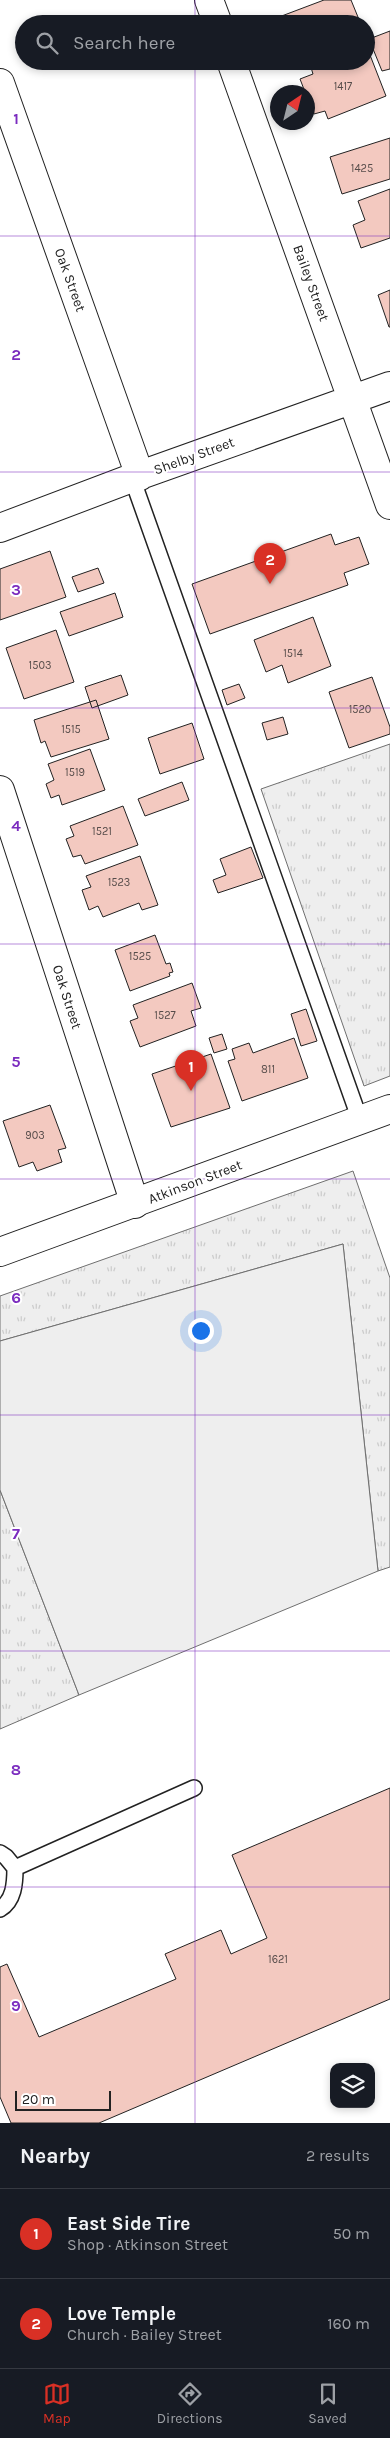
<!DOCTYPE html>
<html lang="en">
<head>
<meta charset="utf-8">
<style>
	body { margin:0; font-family:Karla,sans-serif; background:#20242c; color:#f1f3f6 }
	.controls { position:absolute; right:15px; bottom:15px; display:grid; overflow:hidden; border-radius:10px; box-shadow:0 2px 8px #0003 }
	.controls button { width:45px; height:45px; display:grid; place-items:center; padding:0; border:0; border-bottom:1px solid #363941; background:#171b24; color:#f1f3f6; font:25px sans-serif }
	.compass { position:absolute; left:270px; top:85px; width:45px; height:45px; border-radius:50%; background:#171b24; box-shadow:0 2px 8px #0003; rotate:35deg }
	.scale { position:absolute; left:15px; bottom:12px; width:96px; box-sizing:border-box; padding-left:5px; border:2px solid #222; border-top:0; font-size:14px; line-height:18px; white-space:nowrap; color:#222; -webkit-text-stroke:4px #fff; paint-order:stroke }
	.you { position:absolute; left:200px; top:1330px; width:18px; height:18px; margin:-12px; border:4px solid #fff; border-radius:50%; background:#1a73e8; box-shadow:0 0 0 8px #1a73e833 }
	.badge { display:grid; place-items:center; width:32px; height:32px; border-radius:50%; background:#d93025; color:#fff; font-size:16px; font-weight:700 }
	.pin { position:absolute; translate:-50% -41px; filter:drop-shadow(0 1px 2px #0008) }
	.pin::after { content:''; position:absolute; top:26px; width:18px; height:15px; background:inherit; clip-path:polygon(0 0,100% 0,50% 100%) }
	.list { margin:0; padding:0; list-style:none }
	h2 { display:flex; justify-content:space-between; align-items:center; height:65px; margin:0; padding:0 20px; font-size:21px }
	h2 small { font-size:16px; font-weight:400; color:#9ea1a6 }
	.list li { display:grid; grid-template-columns:32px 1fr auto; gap:15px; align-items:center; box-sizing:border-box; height:90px; padding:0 20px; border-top:1px solid #363941 }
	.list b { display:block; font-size:19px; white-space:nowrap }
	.list p { margin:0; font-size:16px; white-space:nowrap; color:#9ea1a6 }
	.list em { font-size:16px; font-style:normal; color:#9ea1a6 }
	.icon { flex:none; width:28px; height:28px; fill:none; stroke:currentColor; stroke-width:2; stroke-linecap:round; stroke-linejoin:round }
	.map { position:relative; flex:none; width:390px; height:2123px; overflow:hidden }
	.search { position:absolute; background:#171b24; box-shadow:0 2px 8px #0003; left:15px; right:15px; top:15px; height:55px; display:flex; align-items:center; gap:12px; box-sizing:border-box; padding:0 18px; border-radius:28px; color:#9ea1a6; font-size:19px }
	.sheet { height:245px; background:#171b24 }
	nav { display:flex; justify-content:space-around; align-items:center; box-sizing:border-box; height:70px; border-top:1px solid #363941; background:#171b24; font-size:14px; color:#9ea1a6 }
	nav a { display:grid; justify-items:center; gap:2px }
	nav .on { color:#d93025 }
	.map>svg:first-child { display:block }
	.grass { fill:url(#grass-tufts); stroke:#6f6f6f }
	.green { fill:#eee; stroke:#6f6f6f }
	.building { fill:#f3c9c0; stroke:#222 }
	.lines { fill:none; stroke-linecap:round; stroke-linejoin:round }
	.service-casing { stroke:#222; stroke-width:18 }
	.minor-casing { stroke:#222; stroke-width:30 }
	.tertiary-casing { stroke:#222; stroke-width:30 }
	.service { stroke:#fff; stroke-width:15 }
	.minor { stroke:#fff; stroke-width:28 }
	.tertiary { stroke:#fff; stroke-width:28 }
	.grid { fill:none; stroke:#7b2cbf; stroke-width:1; stroke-opacity:0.55 }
	.labels { text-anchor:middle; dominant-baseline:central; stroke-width:4; stroke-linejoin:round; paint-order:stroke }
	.number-label { font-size:11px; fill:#564c4a }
	.street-label { font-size:14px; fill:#222; stroke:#fff }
	.grid-label { font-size:16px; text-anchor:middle; font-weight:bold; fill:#7b2cbf; stroke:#fff; stroke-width:4; stroke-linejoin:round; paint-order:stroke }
</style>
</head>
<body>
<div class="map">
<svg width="390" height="2123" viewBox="0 0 390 2123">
	<defs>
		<pattern id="grass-tufts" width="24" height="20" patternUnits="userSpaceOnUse" patternTransform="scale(1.25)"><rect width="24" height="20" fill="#eee"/><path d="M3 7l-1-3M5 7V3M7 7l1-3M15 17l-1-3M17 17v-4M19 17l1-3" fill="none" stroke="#ccc"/></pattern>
	</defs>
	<rect width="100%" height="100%" fill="#fff"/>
	<!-- grass -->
	<path class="grass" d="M390 744V1076L364 1086 261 789Z
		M353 1171 390 1278V1567L378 1571 343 1244 0 1341V1296Z
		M0 1490 79 1695 0 1729Z"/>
	<!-- green -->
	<path class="green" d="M343 1244 378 1571 79 1695 0 1490V1341Z"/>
	<!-- building -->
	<path class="building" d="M324 0H351L360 22 282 24 279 17Z
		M390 31V69L382 71 369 39Z
		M370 55 386 96 328 119 325 111 314 114 308 92H305L300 79 313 74 309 61H345L346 64 366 61V56Z
		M390 138V179L342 194 330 157Z
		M390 189V238L361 248 353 225 365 220 358 201Z
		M390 290V327H389L378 295Z
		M331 534 335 545 359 537 369 564 344 573 348 585 210 634 192 584Z
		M50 551 66 597 0 620V569Z
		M98 568 104 583 78 592 72 577Z
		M115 593 123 617 69 636 60 612Z
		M313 617 331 666 288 683 282 665 266 672 254 640Z
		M56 630 74 682 24 699 6 648Z
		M121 675 128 695 92 708 85 687Z
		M372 677 390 727V734L349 748 329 692Z
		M239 684 245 698 227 705 222 690Z
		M96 700 109 739 51 757 45 741 41 743 34 720Z
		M283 717 288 734 267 740 262 723Z
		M192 723 204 759 160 774 148 738Z
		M90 749 105 790 62 805 59 795 51 798 46 784 54 780 48 764Z
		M182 782 189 800 145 816 138 799Z
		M123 806 138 845 85 864 81 855 73 857 66 839 74 836 70 826Z
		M251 847 263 878 218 893 213 880 226 875 220 859Z
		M140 856 158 905 142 910 139 903 103 917 98 906 89 910 82 890 91 887 86 876Z
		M155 935 166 964 170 963 173 972 169 973 170 976 130 991 115 950Z
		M192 983 201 1008 191 1011 196 1026 140 1047 130 1021 138 1018 133 1005Z
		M306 1009 317 1041 301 1046 291 1014Z
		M222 1034 227 1049 214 1053 209 1038Z
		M294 1038 308 1078 242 1101 228 1061 235 1059 232 1049 249 1043 253 1053Z
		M211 1054 230 1108 171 1127 152 1074Z
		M50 1105 66 1148 58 1150 62 1162 37 1171 33 1162 19 1167 3 1121Z
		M390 1788V1999L99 2123H11L0 2097V1967L7 1964 39 2037 176 1979 165 1954 221 1930 231 1954 267 1938 232 1855Z"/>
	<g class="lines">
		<!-- service casing -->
		<g class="service-casing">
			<path id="service" d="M132 478 360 1120
				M0 1853 6 1857 15 1868
				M0 1909C14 1901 15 1883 15 1868L194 1788"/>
		</g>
		<!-- minor casing -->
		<g class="minor-casing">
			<path id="minor" d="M209 0 218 24
				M231 61 390 505
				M0 83 140 476
				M0 528 132 478 390 386
				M0 790 135 1204"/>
		</g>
		<!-- tertiary casing -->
		<g class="tertiary-casing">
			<path id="tertiary" d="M0 1252 390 1109"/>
		</g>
		<!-- service -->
		<use href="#service" class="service"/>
		<!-- minor -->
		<use href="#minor" class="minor"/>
		<!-- tertiary -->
		<use href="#tertiary" class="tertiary"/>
	</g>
	<!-- grid -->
	<path class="grid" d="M195 0V24M195 61V2123M0 236H390M0 472H390M0 708H390M0 944H390M0 1179H390M0 1415H390M0 1651H390M0 1887H390"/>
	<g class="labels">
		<!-- number labels -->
		<g class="number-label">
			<text x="343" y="86">1417</text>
			<text x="362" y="168">1425</text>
			<text x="293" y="653">1514</text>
			<text x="40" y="665">1503</text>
			<text x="360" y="709">1520</text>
			<text x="71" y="729">1515</text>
			<text x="75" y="772">1519</text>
			<text x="102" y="831">1521</text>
			<text x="119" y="882">1523</text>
			<text x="140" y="956">1525</text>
			<text x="165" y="1015">1527</text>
			<text x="268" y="1069">811</text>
			<text x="35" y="1135">903</text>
			<text x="278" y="1959">1621</text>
		</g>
		<!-- street labels -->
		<g class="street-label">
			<text transform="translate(70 280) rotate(70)">Oak Street</text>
			<text transform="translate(311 283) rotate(70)">Bailey Street</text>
			<text transform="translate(194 456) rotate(-20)">Shelby Street</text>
			<text transform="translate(67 997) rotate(72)">Oak Street</text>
			<text transform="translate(195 1182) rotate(-21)">Atkinson Street</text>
		</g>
	</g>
	<g class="grid-label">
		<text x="16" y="124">1</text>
		<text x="16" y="360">2</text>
		<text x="16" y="595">3</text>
		<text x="16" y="831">4</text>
		<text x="16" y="1067">5</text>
		<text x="16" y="1303">6</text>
		<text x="16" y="1539">7</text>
		<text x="16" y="1775">8</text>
		<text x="16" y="2011">9</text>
	</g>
</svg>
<div class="controls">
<button><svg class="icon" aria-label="layers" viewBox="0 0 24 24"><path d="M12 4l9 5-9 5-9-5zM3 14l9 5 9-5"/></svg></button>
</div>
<svg class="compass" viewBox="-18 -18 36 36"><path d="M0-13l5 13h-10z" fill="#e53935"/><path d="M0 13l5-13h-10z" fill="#9ea1a6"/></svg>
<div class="scale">20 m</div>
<div class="you"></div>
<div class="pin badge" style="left:191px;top:1091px">1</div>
<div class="pin badge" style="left:270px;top:584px">2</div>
<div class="search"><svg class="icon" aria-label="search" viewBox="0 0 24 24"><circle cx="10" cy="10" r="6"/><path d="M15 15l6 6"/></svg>Search here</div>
</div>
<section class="sheet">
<h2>Nearby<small>2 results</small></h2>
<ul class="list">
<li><span class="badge">1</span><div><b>East Side Tire</b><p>Shop · Atkinson Street</p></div><em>50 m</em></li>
<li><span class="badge">2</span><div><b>Love Temple</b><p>Church · Bailey Street</p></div><em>160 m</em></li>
</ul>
</section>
<nav>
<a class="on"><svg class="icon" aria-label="map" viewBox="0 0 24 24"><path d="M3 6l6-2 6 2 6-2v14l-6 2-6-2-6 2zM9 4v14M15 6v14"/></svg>Map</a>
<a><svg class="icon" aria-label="directions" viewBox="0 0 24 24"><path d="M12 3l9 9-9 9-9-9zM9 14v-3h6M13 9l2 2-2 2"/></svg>Directions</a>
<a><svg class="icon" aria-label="saved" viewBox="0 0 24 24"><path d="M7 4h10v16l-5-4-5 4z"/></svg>Saved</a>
</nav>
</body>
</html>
